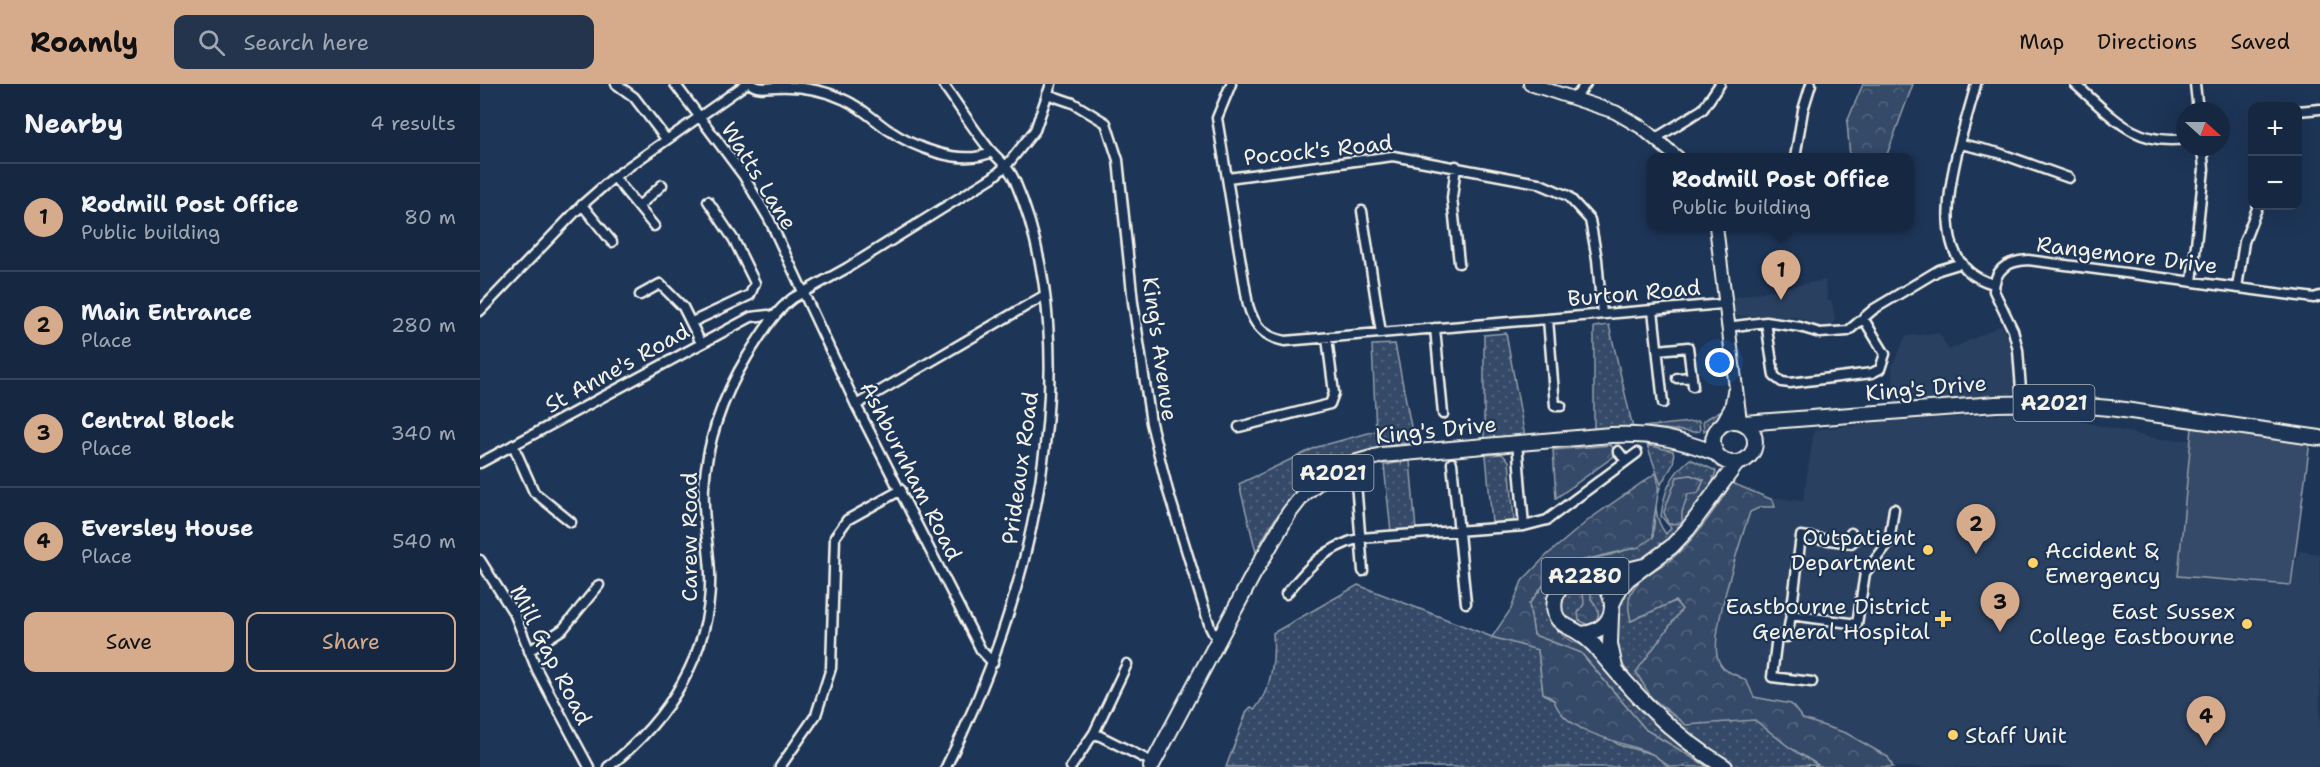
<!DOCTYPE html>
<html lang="en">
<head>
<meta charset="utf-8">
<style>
	body { margin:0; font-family:"Shantell Sans",sans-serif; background:#23344c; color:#f1f3f6 }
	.controls { position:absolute; right:18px; top:18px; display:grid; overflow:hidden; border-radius:12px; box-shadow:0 6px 24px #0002 }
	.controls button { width:54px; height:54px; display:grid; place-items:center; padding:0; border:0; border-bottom:2px solid #35445a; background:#162841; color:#f1f3f6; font:30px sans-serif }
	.compass { position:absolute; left:1696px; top:18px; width:54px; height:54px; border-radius:50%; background:#162841; box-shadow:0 6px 24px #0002; rotate:111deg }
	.you { position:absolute; left:1240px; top:279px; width:21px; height:21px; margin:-15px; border:4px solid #fff; border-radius:50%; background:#1a73e8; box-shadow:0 0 0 9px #1a73e833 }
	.badge { display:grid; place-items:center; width:39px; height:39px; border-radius:50%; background:#d6ab8b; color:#111; font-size:20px; font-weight:700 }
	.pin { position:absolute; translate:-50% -50px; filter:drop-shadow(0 2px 3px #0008) }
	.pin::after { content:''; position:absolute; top:32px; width:21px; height:18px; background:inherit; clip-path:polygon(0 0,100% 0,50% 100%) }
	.popup { position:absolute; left:1167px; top:69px; width:267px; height:78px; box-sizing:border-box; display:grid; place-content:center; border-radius:12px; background:#162841; filter:drop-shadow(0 2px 4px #0005); font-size:20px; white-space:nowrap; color:#9ea6b1 }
	.popup b { font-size:22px; color:#f1f3f6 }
	.popup::after { content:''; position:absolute; left:50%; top:100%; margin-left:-12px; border:12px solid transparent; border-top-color:#162841 }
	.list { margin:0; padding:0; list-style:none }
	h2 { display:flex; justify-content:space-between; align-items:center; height:78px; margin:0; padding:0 24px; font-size:26px }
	h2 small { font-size:20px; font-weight:400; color:#9ea6b1 }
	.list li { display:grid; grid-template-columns:39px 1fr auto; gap:18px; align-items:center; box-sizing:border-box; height:108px; padding:0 24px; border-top:2px solid #35445a }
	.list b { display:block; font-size:22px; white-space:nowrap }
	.list p { margin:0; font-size:20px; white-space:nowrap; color:#9ea6b1 }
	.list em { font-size:20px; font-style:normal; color:#9ea6b1 }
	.actions { display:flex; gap:12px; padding:18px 24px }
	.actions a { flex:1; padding:14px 0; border:2px solid #d6ab8b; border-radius:12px; text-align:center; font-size:21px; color:#d6ab8b }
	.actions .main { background:#d6ab8b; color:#111 }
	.icon { flex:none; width:33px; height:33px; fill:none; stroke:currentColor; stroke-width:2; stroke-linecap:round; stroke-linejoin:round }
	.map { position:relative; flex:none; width:1840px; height:683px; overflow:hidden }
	header { display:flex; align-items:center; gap:36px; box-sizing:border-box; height:84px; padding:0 30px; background:#d6ab8b; color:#111 }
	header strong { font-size:28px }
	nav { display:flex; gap:33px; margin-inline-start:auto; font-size:21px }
	.search { width:420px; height:54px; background:#23344c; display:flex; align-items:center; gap:15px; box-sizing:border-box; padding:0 21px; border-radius:12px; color:#9ea6b1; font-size:22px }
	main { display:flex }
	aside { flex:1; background:#162841 }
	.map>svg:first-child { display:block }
	.built { fill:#2a4060 }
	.grass { fill:url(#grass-dots); stroke:#949ea8; stroke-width:1.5; fill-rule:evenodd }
	.forest { fill:url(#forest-crowns); stroke:#949ea8; stroke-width:1.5 }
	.garden { fill:#354a67; stroke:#949ea8; stroke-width:1.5 }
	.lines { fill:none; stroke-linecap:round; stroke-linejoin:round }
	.street-casing { stroke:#f4f1e8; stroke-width:13 }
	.secondary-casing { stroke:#f4f1e8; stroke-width:16 }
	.primary-casing { stroke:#f4f1e8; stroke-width:18 }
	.street { stroke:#1d3557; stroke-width:8 }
	.secondary { stroke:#1d3557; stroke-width:12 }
	.primary { stroke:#1d3557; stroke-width:14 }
	.poi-dot { fill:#ffd166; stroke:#1d3557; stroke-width:2 }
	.labels { text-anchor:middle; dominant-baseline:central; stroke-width:4.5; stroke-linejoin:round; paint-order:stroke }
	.shield { fill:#1d3557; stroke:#b4b9bc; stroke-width:1.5 }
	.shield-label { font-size:21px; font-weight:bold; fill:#f4f1e8 }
	.street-label { font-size:22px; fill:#f4f1e8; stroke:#1d3557 }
	.poi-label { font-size:22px; fill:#f4f1e8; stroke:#1d3557; text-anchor:end }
</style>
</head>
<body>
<header>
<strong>Roamly</strong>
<div class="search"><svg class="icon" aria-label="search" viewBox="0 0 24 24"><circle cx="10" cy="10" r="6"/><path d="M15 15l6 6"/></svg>Search here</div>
<nav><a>Map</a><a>Directions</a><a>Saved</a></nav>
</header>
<main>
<aside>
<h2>Nearby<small>4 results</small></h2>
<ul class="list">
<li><span class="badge">1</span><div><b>Rodmill Post Office</b><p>Public building</p></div><em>80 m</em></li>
<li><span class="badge">2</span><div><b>Main Entrance</b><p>Place</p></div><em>280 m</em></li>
<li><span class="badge">3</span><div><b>Central Block</b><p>Place</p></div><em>340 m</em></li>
<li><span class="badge">4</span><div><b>Eversley House</b><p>Place</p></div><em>540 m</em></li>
</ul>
<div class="actions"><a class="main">Save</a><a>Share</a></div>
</aside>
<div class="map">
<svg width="1840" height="683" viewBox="0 0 1840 683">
	<defs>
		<pattern id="grass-dots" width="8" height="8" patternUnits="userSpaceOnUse" patternTransform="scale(1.5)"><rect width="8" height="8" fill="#354a67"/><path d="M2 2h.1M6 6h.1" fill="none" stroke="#53657d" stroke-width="1.8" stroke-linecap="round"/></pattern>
		<pattern id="forest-crowns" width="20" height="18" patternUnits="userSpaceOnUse" patternTransform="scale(1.5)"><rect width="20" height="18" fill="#354a67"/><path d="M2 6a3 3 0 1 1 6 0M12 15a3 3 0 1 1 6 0" fill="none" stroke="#53657d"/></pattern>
	</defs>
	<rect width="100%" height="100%" fill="#1d3557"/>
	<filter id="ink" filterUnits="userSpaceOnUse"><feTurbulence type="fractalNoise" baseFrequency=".0167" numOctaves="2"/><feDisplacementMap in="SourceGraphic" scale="12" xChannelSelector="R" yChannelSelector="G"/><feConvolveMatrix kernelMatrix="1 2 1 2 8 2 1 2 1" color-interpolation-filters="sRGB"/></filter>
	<g filter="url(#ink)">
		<!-- built -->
		<path class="built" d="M1345 196 1348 217H1352L1355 236 1353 243 1339 244 1329 237 1316 233 1256 232 1253 223 1256 213Z
			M1522 241 1533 270 1536 305 1531 311 1415 321 1412 281 1426 252 1459 249 1469 266Z
			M1559 328 1678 355 1711 356 1698 491 1811 501 1819 467 1840 470V683H1403L1225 600 1261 419 1276 412 1323 417 1334 346 1404 338Z"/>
		<!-- grass -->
		<path class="grass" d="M1129 241 1153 344 1114 348V243Z
			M1026 249 1045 353 1004 357V251Z
			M915 260 934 358C854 366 812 396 776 468L759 400 837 363 896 347 892 261Z
			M1240 327H1246L1237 338 1224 347 1223 337Z
			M1219 337 1220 347 1214 348 1162 343Z
			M1167 361 1193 367C1197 383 1186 388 1181 401 1173 418 1175 436 1186 450L1191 444 1181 432C1184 408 1190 391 1210 375L1236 387C1225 433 1180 476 1134 484 1123 486 1096 484 1088 489 1075 497 1072 509 1067 523 1073 536 1076 549 1090 556 1096 560 1105 560 1110 566 1151 608 1181 654 1233 683H1228L1166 646 1101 569 1054 551 1049 520 1081 478C1109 477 1150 469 1173 453L1176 415 1181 401ZM1210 391 1224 396 1218 409 1208 410 1202 428Z
			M1022 370 1029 377 1034 437 1012 439 1006 371Z
			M930 377 936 446 911 448 904 381Z
			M1174 484 1152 509 1151 537 1195 517 1202 525 1186 550 1253 636H1275L1309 663 1338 681 1254 683 1196 644 1156 602 1138 573 1136 554 1141 516 1150 502Z
			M1105 499 1114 500 1124 509 1127 531 1105 546 1083 532C1079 513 1087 504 1105 499Z
			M878 501 1012 553 1058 566 1063 609 1139 661 1172 670 1191 683H746L767 627 771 623 775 625C792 604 795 576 793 549Z"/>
		<!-- forest -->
		<path class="forest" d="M1383 0H1433L1406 73H1370L1367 38Z
			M1131 361 1137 370 1076 414 1073 366Z
			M1176 389C1183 408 1171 432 1173 453L1159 463 1100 477 1094 485 1081 478 1049 520 1054 551 1101 569 1166 646 1228 683C1217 683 1201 683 1191 683 1184 680 1178 673 1172 670 1143 657 1084 650 1074 616L1063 609 1058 566 1012 553 1031 525 1042 497 1067 471 1111 434Z
			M1210 391 1224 396 1218 409 1208 410 1202 428V439L1188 440 1184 428 1197 393Z
			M1252 399 1293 416 1295 423H1281L1270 428C1261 455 1229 551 1238 575 1243 590 1255 588 1266 597 1269 600 1271 608 1274 613L1311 620 1323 635 1366 649 1408 673 1413 683H1334L1338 681 1309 663 1275 636 1206 641 1171 613 1156 588 1202 525 1195 517 1151 537C1149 528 1147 518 1151 509 1159 493 1177 485 1190 476 1213 458 1237 423 1252 399Z
			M1111 505V515C1117 522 1121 529 1116 537L1108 541 1099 536 1098 529 1104 520 1103 507Z"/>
		<!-- garden -->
		<path class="garden" d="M1712 344 1830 358 1811 501 1698 492Z"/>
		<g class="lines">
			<!-- street casing -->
			<g class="street-casing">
				<path id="street" d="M136 0 154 13 186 55
					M195 0 263 91 289 135 376 321 501 566 513 579
					M271 0C278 6 288 3 297 3 321 2 344 6 365 16 381 23 393 35 407 45 433 63 481 83 512 68
					M463 0C479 22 493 45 510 66 520 77 529 83 535 97 611 274 550 519 466 683
					M751 0 737 34 768 221C774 242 784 253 805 257L1243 220
					M1496 0C1483 53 1432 180 1514 200
					M1595 0C1631 31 1653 62 1705 55
					M1715 0 1718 27
					M567 10 593 19 626 39 638 76 653 218 671 339 688 407 730 543 733 549 740 553
					M1094 15 1106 0
					M1818 27 1840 25
					M1176 54 1223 25 1240 0
					M1481 60 1519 69 1589 94
					M1315 74 1323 26 1331 0
					M976 82 972 114 979 179
					M134 93 174 142
					M748 94 913 72 1058 99 1088 112 1110 136 1117 175 1122 230
					M102 121 132 158
					M159 122 182 101
					M882 127 901 249
					M1712 198 1724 85 1722 63
					M1757 204 1764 158 1778 122
					M160 211 180 200 203 223 221 259
					M1173 226 1183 319
					M0 227 102 121 134 93 266 0
					M1068 235 1075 322H1081
					M212 238 270 211 275 199 254 156 228 117
					M1286 238 1294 292 1302 298 1310 299 1392 289 1400 285 1405 270 1383 234
					M1247 243 1286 238 1320 243 1340 249 1368 247 1394 225 1459 186 1482 179
					M955 244 963 330
					M1178 266 1208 263 1213 302
					M1197 294 1212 293
					M1542 319 1538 266 1533 246 1514 207C1514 185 1528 177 1548 176L1834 214 1840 212
					M376 321 565 211
					M759 343 850 320 854 309 847 254
					M1037 358 1044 442
					M33 361 54 408 91 438
					M1138 367 1146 377
					M0 379 271 233 288 231 294 233
					M972 379 986 519
					M876 398 883 487
					M1371 449 1376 455 1371 459 1321 452 1311 531 1377 540 1385 489 1409 458 1414 425
					M0 476 35 531 57 586 109 683
					M806 510C830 481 843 465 880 454L1044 442 1067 436 1157 369
					M1311 531 1307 553 1297 552 1292 593 1332 598
					M49 567 83 545 119 501
					M614 649 674 679
					M128 683C188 637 233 567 230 489 229 461 222 432 224 403 227 355 243 312 268 271 281 251 294 228 313 214L367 184 513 93 527 81 555 46 571 0
					M300 683 336 631 351 584 355 453 367 436 421 406
					M591 683 614 649 647 580"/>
			</g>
			<!-- secondary casing -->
			<g class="secondary-casing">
				<path id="secondary" d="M1050 0 1135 28 1161 43 1198 74
					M1236 142 1260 337
					M1242 340 1251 324 1254 308"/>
			</g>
			<!-- primary casing -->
			<g class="primary-casing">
				<path id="primary" d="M1233 358a21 21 0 1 1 42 0a21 21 0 1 1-42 0Z
					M1264 339 1516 320 1571 319 1630 324 1840 354
					M1114 494 1164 482
					M1132 520 1140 504 1148 495 1191 463 1208 445 1257 379
					M1131 531 1130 560 1135 584
					M1102 550C1156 544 1128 473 1089 497 1082 501 1077 508 1075 515 1070 543 1092 541 1103 552 1107 554 1110 558 1114 561 1154 610 1190 650 1245 683
					M671 683 773 491 809 429 823 411 843 394 867 381 902 371 1131 351C1171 349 1198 355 1235 369"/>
			</g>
			<!-- street -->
			<use href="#street" class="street"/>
			<!-- secondary -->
			<use href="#secondary" class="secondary"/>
			<!-- primary -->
			<use href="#primary" class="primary"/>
		</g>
	</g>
	<!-- markers -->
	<g class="poi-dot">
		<circle cx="1448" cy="466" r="6"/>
		<circle cx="1553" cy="479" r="6"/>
		<path d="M1460 526h6v6h6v6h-6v6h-6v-6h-6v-6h6z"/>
		<circle cx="1767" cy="540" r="6"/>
		<circle cx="1473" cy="651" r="6"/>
	</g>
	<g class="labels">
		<!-- shield labels -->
		<g class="shield">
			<rect x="1533.5" y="301" width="81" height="36" rx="4.5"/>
			<rect x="812.5" y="371" width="81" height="36" rx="4.5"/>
			<rect x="1061.5" y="474" width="87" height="36" rx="4.5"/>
		</g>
		<g class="shield-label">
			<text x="1574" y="319">A2021</text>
			<text x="853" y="389">A2021</text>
			<text x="1105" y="492">A2280</text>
		</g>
		<!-- street labels -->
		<g class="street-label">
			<text transform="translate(838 66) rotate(-6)">Pocock's Road</text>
			<text transform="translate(279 92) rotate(58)">Watts Lane</text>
			<text transform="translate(1647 171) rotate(7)">Rangemore Drive</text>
			<text transform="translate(1154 209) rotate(-5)">Burton Road</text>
			<text transform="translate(680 265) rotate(82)">King's Avenue</text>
			<text transform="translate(137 284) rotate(-29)">St Anne's Road</text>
			<text transform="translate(1446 304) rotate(-5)">King's Drive</text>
			<text transform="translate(956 346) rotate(-6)">King's Drive</text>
			<text transform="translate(540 384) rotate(-82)">Prideaux Road</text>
			<text transform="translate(431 387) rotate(63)">Ashburnham Road</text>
			<text transform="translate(209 453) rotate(-90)">Carew Road</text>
			<text transform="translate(71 571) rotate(63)">Mill Gap Road</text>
		</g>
		<!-- poi labels -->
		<g class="poi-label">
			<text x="1436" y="453">Outpatient<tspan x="1436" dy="25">Department</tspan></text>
			<text x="1565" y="466" text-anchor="start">Accident &amp;<tspan x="1565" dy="25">Emergency</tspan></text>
			<text x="1450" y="522">Eastbourne District<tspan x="1450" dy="25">General Hospital</tspan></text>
			<text x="1755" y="527">East Sussex<tspan x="1755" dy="25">College Eastbourne</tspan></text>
			<text x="1485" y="651" text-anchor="start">Staff Unit</text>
		</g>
	</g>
</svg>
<div class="controls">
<button>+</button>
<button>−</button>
</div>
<svg class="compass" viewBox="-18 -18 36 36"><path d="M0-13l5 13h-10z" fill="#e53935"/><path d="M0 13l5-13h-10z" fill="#9ea6b1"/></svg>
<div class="you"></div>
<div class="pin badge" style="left:1301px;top:216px">1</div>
<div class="popup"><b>Rodmill Post Office</b>Public building</div>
<div class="pin badge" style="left:1496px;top:470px">2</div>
<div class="pin badge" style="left:1520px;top:548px">3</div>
<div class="pin badge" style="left:1726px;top:662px">4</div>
</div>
</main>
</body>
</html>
